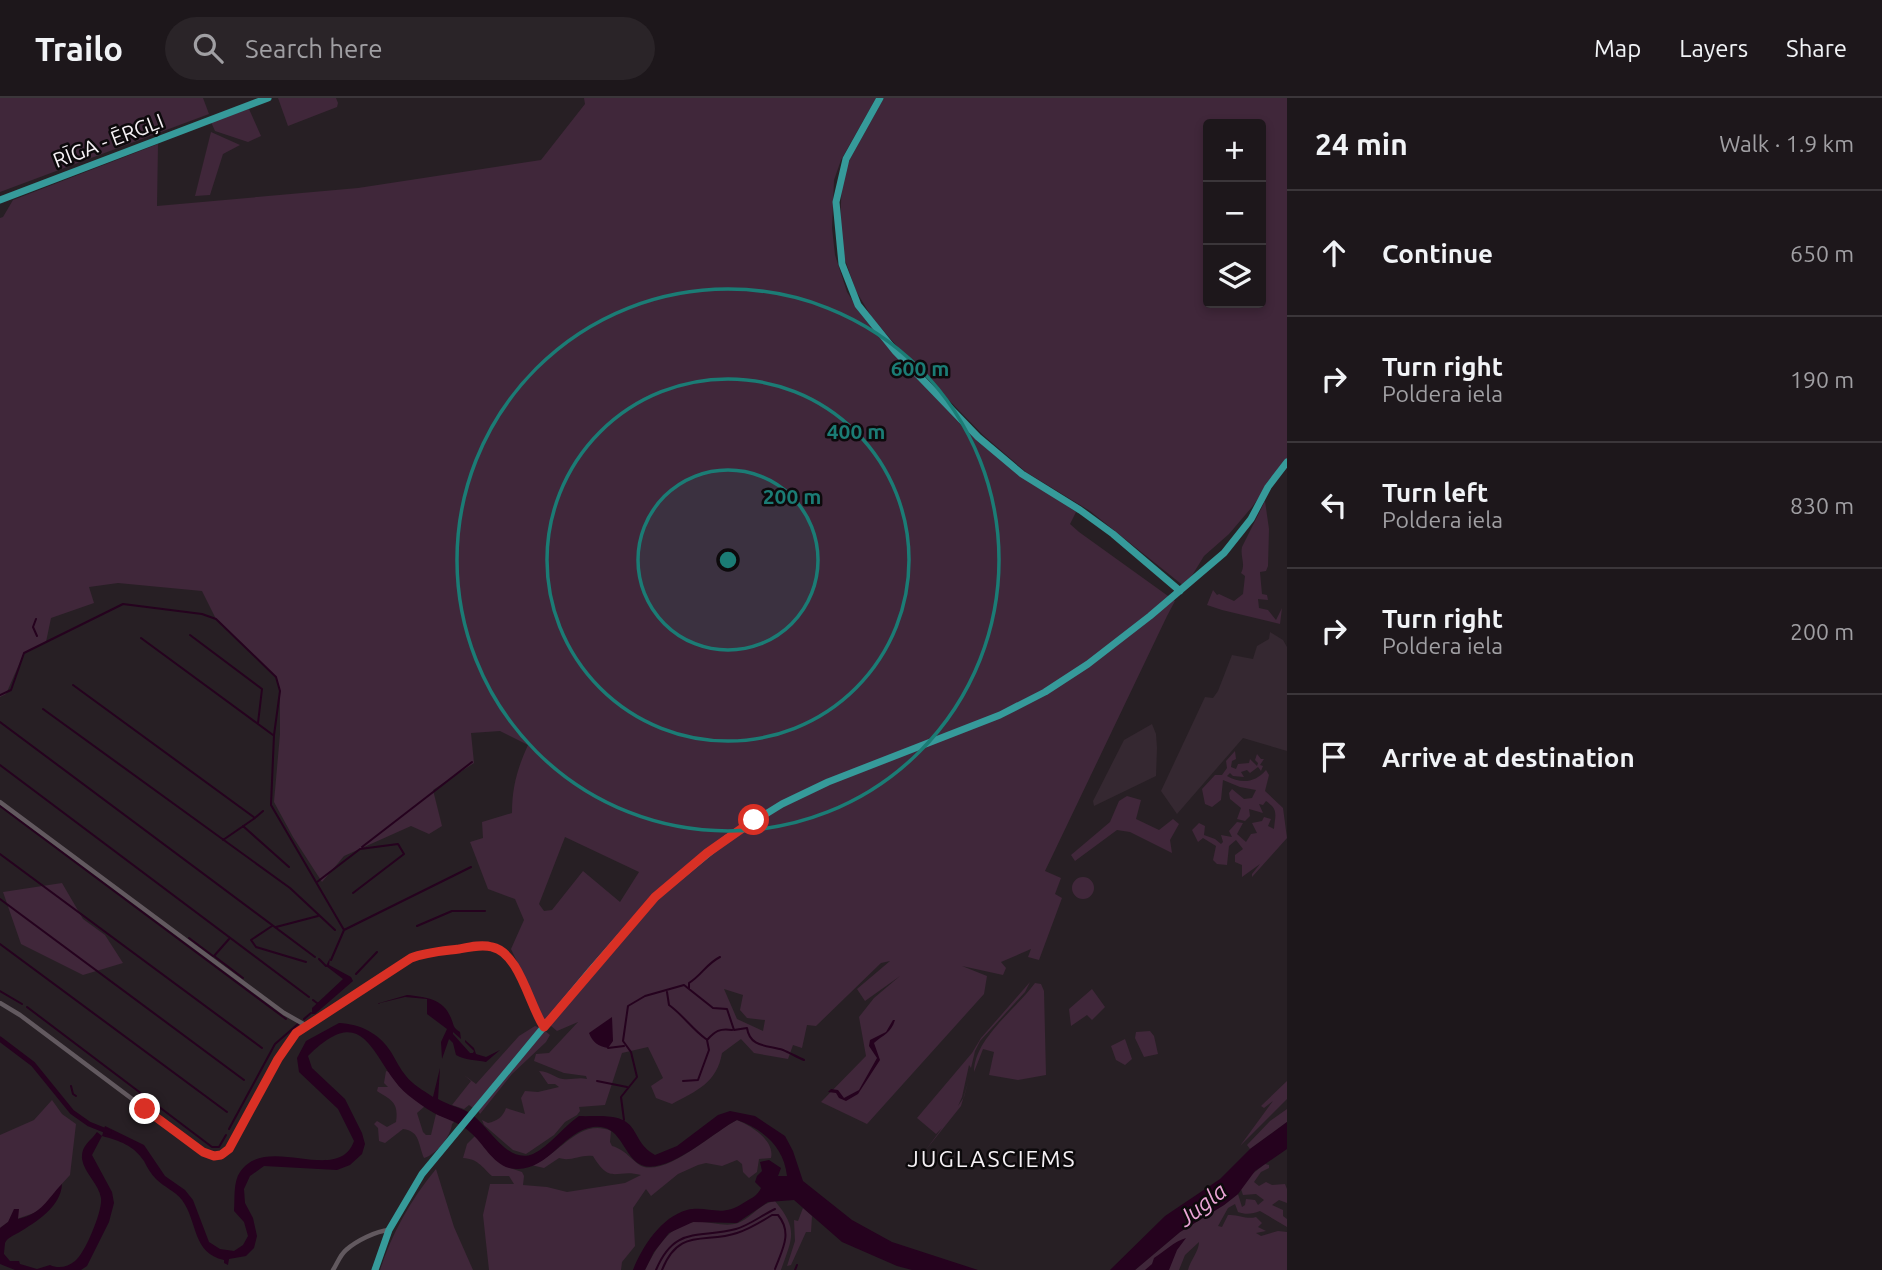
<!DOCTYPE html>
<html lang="en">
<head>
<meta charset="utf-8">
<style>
	body { margin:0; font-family:Ubuntu,sans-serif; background:#2a2428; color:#f1f3f6 }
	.controls { position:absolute; right:21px; top:21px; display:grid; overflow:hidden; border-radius:7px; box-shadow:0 4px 10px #0003 }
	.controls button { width:63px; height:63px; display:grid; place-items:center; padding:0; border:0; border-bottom:2px solid #3b363a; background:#1d171b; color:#f1f3f6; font:35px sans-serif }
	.stop { position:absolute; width:21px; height:21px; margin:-16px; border:5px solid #d93025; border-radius:50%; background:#fff }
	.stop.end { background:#d93025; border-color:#fff; box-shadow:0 2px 7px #0008 }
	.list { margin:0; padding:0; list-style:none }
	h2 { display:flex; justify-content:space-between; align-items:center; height:91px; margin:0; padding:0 28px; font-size:30px }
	h2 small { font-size:23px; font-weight:400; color:#a09fa3 }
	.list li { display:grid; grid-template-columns:46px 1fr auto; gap:21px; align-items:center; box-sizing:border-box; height:126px; padding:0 28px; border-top:2px solid #3b363a }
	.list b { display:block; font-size:26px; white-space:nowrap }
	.list p { margin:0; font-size:23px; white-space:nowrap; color:#a09fa3 }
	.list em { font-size:23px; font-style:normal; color:#a09fa3 }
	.icon { flex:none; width:38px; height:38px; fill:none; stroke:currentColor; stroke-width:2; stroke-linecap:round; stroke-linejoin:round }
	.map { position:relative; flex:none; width:1287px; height:1172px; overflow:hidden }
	header { display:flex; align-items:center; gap:42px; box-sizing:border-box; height:98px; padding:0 35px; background:#1d171b; border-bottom:2px solid #3b363a }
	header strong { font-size:33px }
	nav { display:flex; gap:38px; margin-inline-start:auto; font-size:24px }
	.search { width:490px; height:63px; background:#2a2428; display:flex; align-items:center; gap:18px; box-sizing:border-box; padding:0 24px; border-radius:38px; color:#a09fa3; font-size:26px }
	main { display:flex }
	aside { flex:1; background:#1d171b }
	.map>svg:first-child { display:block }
	.built { fill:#352831 }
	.green { fill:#40273a; fill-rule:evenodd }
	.water { fill:#25021e }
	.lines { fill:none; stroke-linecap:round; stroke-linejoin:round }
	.stream { stroke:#25021e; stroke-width:2 }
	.river { stroke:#25021e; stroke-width:5 }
	.minor { stroke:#62595f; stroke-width:4.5 }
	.major { stroke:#369a9a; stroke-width:7 }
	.route { stroke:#d93025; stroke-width:9 }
	.ring { fill:none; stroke:#1b7c75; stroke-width:3.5 }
	.labels { text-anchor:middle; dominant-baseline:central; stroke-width:5; stroke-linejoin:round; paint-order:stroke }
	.street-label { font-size:21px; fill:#f7f2f6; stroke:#0d0a0c }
	.neighbourhood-label { font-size:23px; letter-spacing:2px; fill:#f7f2f6; stroke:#0d0a0c }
	.water-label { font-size:23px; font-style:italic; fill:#eba5d7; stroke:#0d0a0c }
	.centre { fill:#1b7c75; stroke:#0d0a0c; stroke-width:3.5 }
	.ring-label { font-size:21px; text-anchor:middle; font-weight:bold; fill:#1b7c75; stroke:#0d0a0c; stroke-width:5; stroke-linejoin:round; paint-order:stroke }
</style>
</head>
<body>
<header>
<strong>Trailo</strong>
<div class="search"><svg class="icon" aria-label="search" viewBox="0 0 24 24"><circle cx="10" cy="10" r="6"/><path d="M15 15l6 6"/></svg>Search here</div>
<nav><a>Map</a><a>Layers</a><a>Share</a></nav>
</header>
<main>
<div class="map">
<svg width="1287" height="1172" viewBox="0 0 1287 1172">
	<rect width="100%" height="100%" fill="#271f24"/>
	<!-- built -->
	<path class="built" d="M1270 534 1283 542 1287 549V653L1243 640 1177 716 1161 693 1205 599 1213 600 1218 593 1232 557 1253 561 1257 548 1269 541Z
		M1152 626 1156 636 1157 650 1156 678 1094 708 1093 703 1124 642Z"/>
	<!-- green -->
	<path class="green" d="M0 0H203L209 16 0 94Z
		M278 0H336L338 5 337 9 288 28Z
		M584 0H876L841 62 834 82 832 130 835 157 847 194 863 219 891 253 1018 375 1076 414 1070 426 1079 434 1175 503 1167 518 1045 773 1061 780 1055 796 1062 800 1039 862 1028 859 1031 851 1001 864 1006 870 1003 877 962 868 987 878 984 896 867 1026 821 1004 866 958 859 919 874 900 900 878 865 903 857 891 890 863 881 865 816 928 807 927 802 950 793 947 788 961 754 955 741 941 722 955C717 985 696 993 672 1006L656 1000 651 988 663 980 648 949 622 955 605 1007 579 1009 580 1013 577 1017 565 1024 554 1037 526 1056 513 1052 484 1027 482 1022 488 1025C497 1023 503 1019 506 1010L525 1016 521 1000 525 993 538 994 559 989 555 986H548L539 973C551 974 555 980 563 981 571 982 579 979 587 981L586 978 564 975 534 963 536 956 549 955 578 924 557 933 544 922 511 851 524 822 515 801 488 791 470 744 483 740 482 724 512 715C512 690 517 671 528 647L500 633 471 635 474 665 433 692 442 728 429 736 411 728 344 758 322 784 293 739 274 704 280 636V593L276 580 216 521 202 493 118 485 89 489 94 505 51 520 46 544 24 555 6 596 0 599V120L3 119 13 102 158 46 157 108 358 90 541 62 585 6ZM565 739 639 774 620 804 583 773 552 812 544 813 539 806ZM724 891 743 897 740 912 747 920 765 922 763 933 737 921Z
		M884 0H1287V360L1252 409 1229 436 1204 458 1185 489 1090 413 1026 374 983 337 900 252 871 218 856 193 843 156 840 129 842 81 850 61ZM1208 26H1261V205H1208Z
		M249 11 261 38 248 44 215 33 211 24Z
		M211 34 240 47 223 56 210 97 195 98Z
		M1265 403 1269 431 1268 468 1266 473 1260 474 1262 496 1267 497 1268 502 1258 501 1259 510 1268 512 1276 522 1282 510 1280 526 1222 512 1207 507 1213 492 1217 497 1219 496 1234 503 1243 496 1245 478 1241 475C1246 466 1240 459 1242 449Z
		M1235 653 1236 661 1232 663 1231 669 1236 671 1238 666 1249 665 1250 661 1257 668 1258 665 1255 662 1257 656 1261 661H1264L1260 667 1263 668 1261 673 1258 669 1250 675 1247 672 1241 674 1244 679 1233 678 1230 675 1227 678C1241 686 1255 685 1266 672L1269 677 1265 693 1283 710 1287 740 1252 779V776L1260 766 1242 779V767L1235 764V757L1243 751 1236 742 1229 748 1227 767 1217 766 1213 762 1216 748 1203 740 1198 744 1192 732 1199 725 1205 728 1204 737 1215 741 1221 746 1223 744 1221 737 1232 739 1229 733 1237 724 1243 725 1237 736 1246 744 1251 736 1257 735 1252 725 1262 723 1264 719 1271 721 1268 728 1274 731C1275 717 1279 712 1266 703L1263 707 1259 706 1263 715 1249 711 1250 718 1245 723 1237 721 1241 710 1230 701 1229 695 1232 691 1244 701 1252 700 1256 692 1240 689 1223 682 1221 702 1212 709 1205 706 1202 691 1215 677H1222L1227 670 1226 663Z
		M1127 698 1141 702 1136 721 1159 732 1173 721 1179 726 1170 742 1172 755 1130 734 1117 732 1075 763 1071 757 1110 724 1119 703Z
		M1072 790a11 11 0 1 1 22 0a11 11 0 1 1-22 0Z
		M62 785 83 821 105 837 123 865 83 877 21 846 3 794Z
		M1030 884 1025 894 980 943 975 953 971 970 969 967 962 999 958 1008 964 999 969 981 961 1008 925 1053 942 1030 936 1036 917 1020 972 955 981 940Z
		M1035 885 1041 886 1044 893 1046 977 1018 982 989 977 994 954 983 951 974 974C974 941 1016 911 1035 885Z
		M1092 891 1105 909 1092 922 1087 917 1071 928 1069 911Z
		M535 928 540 930 473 1010 469 1007 464 1011 452 1007 471 983 464 977 476 986 519 938Z
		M544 932 550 937 546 944 512 976 480 1016 478 1013Z
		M1150 933 1154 938 1158 956 1144 959 1135 940 1136 934Z
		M1125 941 1132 961 1125 967 1116 962 1111 948Z
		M386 973 390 974 399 988 425 1008 417 1015 423 1034 426 1037H431L436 1016 455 1023 452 1026C451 1038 436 1057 424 1060 418 1046 420 1033 403 1031L385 1045 379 1043 378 1030 374 1026 377 1023 387 1029 396 1024C399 1004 391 1002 377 993L378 989H388L384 985Z
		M1287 983V1001L1240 1048 1273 1003 1264 1010 1261 1008Z
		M52 1002 62 1016 76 1026 70 1077 59 1089 47 1107 34 1115 8 1124 0 1130V1037L34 1022Z
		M1287 1011V1024L1250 1051 1247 1047 1270 1023Z
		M737 1022C751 1028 775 1042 771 1060L759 1061 757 1074 749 1080 743 1074 742 1066 737 1062 722 1068 706 1065 698 1067 678 1076 651 1098 646 1091 633 1110 635 1148 622 1164 621 1172H489L483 1117 490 1086H514L509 1078H492C481 1068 478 1061 463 1060L467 1046 475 1038 510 1070 522 1074 524 1078 523 1087 547 1089 567 1094 625 1085 641 1077C616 1070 611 1088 593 1058 581 1056 571 1064 559 1060L544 1070 531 1067C559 1059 578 1019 611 1033L610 1044 612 1048C627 1052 634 1066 644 1069 671 1075 713 1034 737 1022Z
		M1265 1066 1269 1067V1070L1261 1074 1254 1084 1259 1088 1266 1084 1272 1087 1285 1086 1287 1091V1105L1279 1102 1272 1107 1283 1112V1118L1287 1121V1129L1260 1113C1252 1116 1246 1117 1238 1114L1235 1106 1228 1110 1218 1128 1222 1129 1228 1117C1239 1116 1246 1122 1256 1119L1262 1125 1258 1129 1266 1133 1256 1135 1261 1138 1278 1133 1287 1134V1172H1188C1190 1163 1199 1153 1199 1144L1185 1157 1179 1172H1135L1180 1134 1224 1107 1238 1096 1242 1109 1245 1107 1246 1101 1255 1102 1258 1107 1264 1102 1256 1096 1243 1097 1241 1091 1251 1077Z
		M436 1071 454 1129 473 1172H380C392 1135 411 1101 436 1071Z
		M775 1103C799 1132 792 1140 781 1172H645C655 1152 669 1127 694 1124 708 1122 724 1130 738 1125 752 1120 760 1105 775 1103Z
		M803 1110 812 1118 811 1134H806L791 1167 787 1168 795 1143 794 1122 798 1123Z"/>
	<!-- water -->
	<path class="water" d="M330 860 329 867 351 879 353 883 315 916H312V910L343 881 326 868Z
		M407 897C425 899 443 900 451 920 454 927 453 930 460 934L461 941 453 934V936L470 955H473L474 953 465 944V942L474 950 476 956 486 959 500 952 486 964C476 962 465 962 456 957L453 945 449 941 442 961 441 944 447 931 427 916V901L405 899 376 906Z
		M612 919 613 943 608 950C598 948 593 945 589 935Z
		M893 922H895C891 935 883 937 874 945L880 962 858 996 846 1003 839 1000 836 995 828 994 831 991 838 992 844 1000 859 992 877 960 869 948 870 942 886 934Z
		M339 925C360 926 379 935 391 954 396 962 400 971 406 978 413 987 423 992 433 999L440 970 438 1001C448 1007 459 1009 468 1014 488 1025 506 1067 533 1056 550 1048 564 1028 579 1018 597 1019 622 1014 633 1031 640 1042 642 1050 655 1057L677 1048 718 1017 730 1013 755 1018 785 1038 793 1053 803 1083 852 1122 892 1144 978 1172H912L897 1168 842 1144 794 1102 768 1104 737 1125 693 1124 669 1135 654 1154 645 1172H633C642 1149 661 1119 687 1112 709 1107 721 1121 745 1104 752 1100 758 1097 761 1090L755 1084 757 1078 762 1073 760 1064 769 1062 781 1070 778 1078H787C784 1049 763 1031 737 1022 714 1033 659 1086 635 1063 621 1049 618 1026 593 1029 561 1034 546 1078 509 1070 492 1065 483 1045 471 1035 460 1024 447 1022 434 1015 425 1010 416 1003 408 997 372 967 368 898 308 958L312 970 345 1001 362 1035 365 1046 362 1056 350 1067 337 1072 264 1068 250 1078 244 1091 245 1105 253 1120 257 1138 254 1150 246 1158 229 1161 228 1167 224 1165V1162C192 1155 198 1124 182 1102 175 1093 164 1089 156 1081 151 1076 147 1069 144 1063 133 1047 120 1043 102 1038L92 1057 112 1094 114 1105 109 1124 87 1168 81 1172H15L0 1166V1130L8 1124 14 1111H19L18 1121C43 1115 46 1102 62 1086 61 1109 36 1124 18 1135 14 1137 7 1140 5 1145 5 1146 4 1155 4 1156L10 1163H19L20 1166 37 1171 50 1167C58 1171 68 1169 75 1163 85 1156 103 1112 101 1100 99 1086 84 1075 82 1061 81 1047 90 1044 97 1034L102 1038 105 1028 144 1047 165 1078 185 1092 193 1102 209 1144 220 1151 234 1153 243 1147 248 1138 244 1124 234 1113C235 1101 233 1084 240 1074 267 1034 338 1088 354 1043L338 1011 299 974 297 960 306 943Z
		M1287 1024V1051L1255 1073 1238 1096 1224 1107 1180 1134 1135 1172H1110L1165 1118 1220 1081 1250 1051Z
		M1186 1140 1177 1152 1169 1172H1145L1152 1166 1154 1160C1165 1153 1173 1144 1186 1140Z"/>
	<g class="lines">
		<!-- stream -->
		<path class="stream" d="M36 521 33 529 37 538
			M190 537 262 591 258 625
			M141 540 273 637
			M73 587 255 720 223 742
			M0 597 11 592 24 555 123 506 202 516 216 521 276 579 280 593 274 637 271 707 344 832
			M43 611 290 790 335 832
			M0 624 315 859
			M0 667 309 899
			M0 708 286 921
			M256 719 263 713
			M243 728 289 769
			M362 749 472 664
			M0 756 262 950
			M317 784 360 751 398 746 404 756 353 795
			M0 801 244 982
			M272 828 251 842 256 849 306 864
			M417 828 452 813H485
			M276 829 318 818
			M189 840 213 858
			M229 841 214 858 243 880
			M0 846 227 1014
			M319 861 326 868
			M331 862 344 832 471 769
			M356 876 377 854
			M689 891V885C702 877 706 866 720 859
			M0 893 22 906
			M667 894 669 907C683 917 692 931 706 941
			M313 902 317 905
			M27 909 212 1049H219L226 1037
			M304 921 311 915
			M608 950 624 948
			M597 983 627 989
			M683 983 698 982 709 952 707 942C715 933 720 930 732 932
			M71 988 73 996 76 998
			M624 1022 621 999 637 979 631 954 623 943 628 908 645 898 684 887 713 910 727 911 734 932 747 930C750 950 768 947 783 952 790 955 797 959 804 962
			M229 1031 275 946 298 926
			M656 1172C675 1127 699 1141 736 1131 750 1127 762 1117 775 1111
			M662 1172C679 1129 705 1146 737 1135 750 1131 761 1124 772 1117H778C793 1135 782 1152 775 1171
			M795 1172 797 1167"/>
		<!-- river -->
		<path class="river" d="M0 941 33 966 72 1014 89 1026 109 1034"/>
		<!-- minor -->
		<path class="minor" d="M0 704 284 915 307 928
			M0 905 20 917 203 1054C214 1058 219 1058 229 1051L278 961 296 935 414 859 473 849H493L502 853 516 870 544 928
			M333 1172C337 1166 340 1157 346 1152 356 1143 376 1133 389 1132"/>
		<!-- major -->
		<path class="major" d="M880 0 846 61 836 104 842 166 858 207 895 253 978 339 1022 376 1080 412 1113 436 1180 493
			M0 102 268 0
			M375 1172 389 1132 422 1076 591 872 655 799 727 740 782 706 828 684 1000 617 1045 594 1088 566 1150 518 1224 455 1251 421 1268 389 1287 364"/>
	</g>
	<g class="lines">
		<!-- route -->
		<path class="route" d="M145 1011 203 1054 214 1058 221 1057 229 1051 278 961 296 935 411 860C426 854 443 853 459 851 469 849 482 846 492 849 519 854 530 909 544 929L655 799 707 755 754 722"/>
	</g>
	<!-- distance rings -->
	<circle cx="728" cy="462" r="90" fill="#1b7c75" fill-opacity=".12"/>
	<g class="ring">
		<circle cx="728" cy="462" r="90"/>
		<circle cx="728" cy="462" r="181"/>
		<circle cx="728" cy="462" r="271"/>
	</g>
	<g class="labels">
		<!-- street labels -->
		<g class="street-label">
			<text transform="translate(108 42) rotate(-21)">RĪGA - ĒRGĻI</text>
		</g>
		<!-- neighbourhood labels -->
		<g class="neighbourhood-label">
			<text x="992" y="1060">JUGLASCIEMS</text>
		</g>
		<!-- water labels -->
		<g class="water-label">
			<text transform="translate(1202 1106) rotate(-38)">Jugla</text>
		</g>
	</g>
	<circle cx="728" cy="462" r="10" class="centre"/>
	<g class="ring-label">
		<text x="920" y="278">600 m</text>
		<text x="856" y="341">400 m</text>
		<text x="792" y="406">200 m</text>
	</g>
</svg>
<div class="controls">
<button>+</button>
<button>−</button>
<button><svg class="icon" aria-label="layers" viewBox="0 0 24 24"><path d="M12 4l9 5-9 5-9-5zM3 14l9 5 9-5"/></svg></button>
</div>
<div class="stop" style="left:754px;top:722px"></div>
<div class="stop end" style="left:145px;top:1011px"></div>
</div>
<aside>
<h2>24 min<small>Walk · 1.9 km</small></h2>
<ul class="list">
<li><svg class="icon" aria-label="ahead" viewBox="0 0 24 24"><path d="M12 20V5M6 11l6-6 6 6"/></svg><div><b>Continue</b></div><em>650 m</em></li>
<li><svg class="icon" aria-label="right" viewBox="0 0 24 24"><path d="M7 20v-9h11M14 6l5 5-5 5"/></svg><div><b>Turn right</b><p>Poldera iela</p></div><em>190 m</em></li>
<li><svg class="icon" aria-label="left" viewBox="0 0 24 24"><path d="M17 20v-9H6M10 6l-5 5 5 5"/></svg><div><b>Turn left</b><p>Poldera iela</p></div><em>830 m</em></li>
<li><svg class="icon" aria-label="right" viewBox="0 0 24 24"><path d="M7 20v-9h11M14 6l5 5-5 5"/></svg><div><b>Turn right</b><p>Poldera iela</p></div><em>200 m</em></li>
<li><svg class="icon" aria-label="arrive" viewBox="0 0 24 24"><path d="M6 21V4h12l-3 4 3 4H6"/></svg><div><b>Arrive at destination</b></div></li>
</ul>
</aside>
</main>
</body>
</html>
